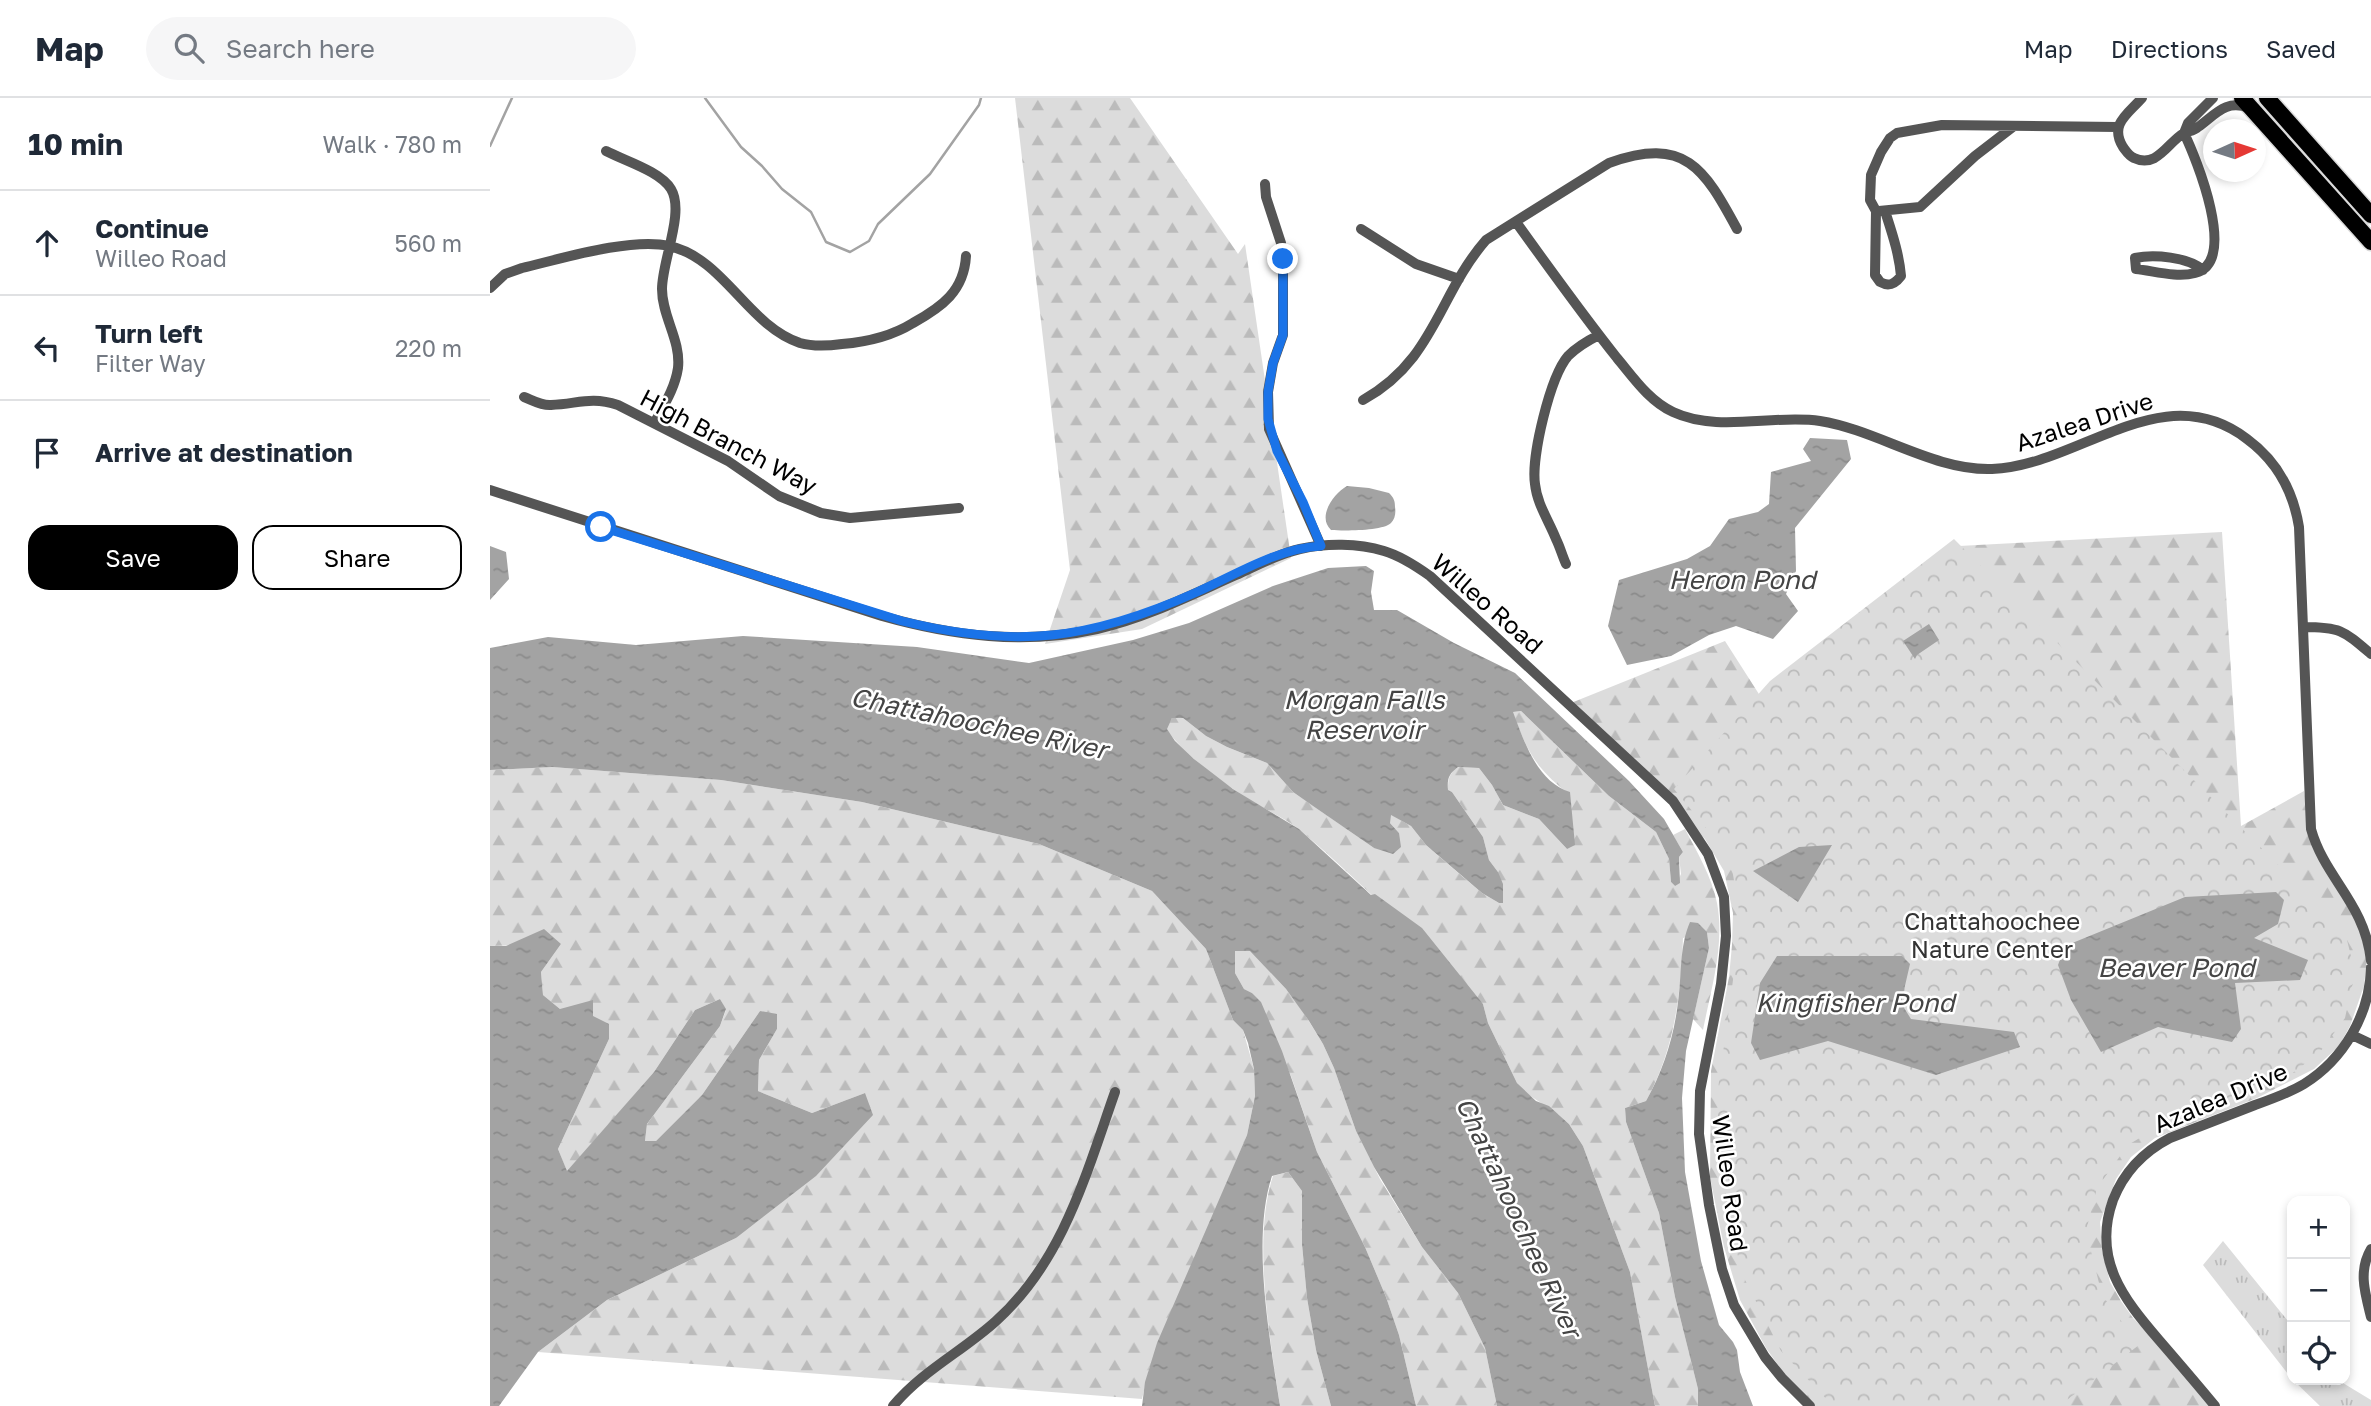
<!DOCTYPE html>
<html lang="en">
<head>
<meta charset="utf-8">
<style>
	body { margin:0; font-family:"Golos Text",sans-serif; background:#f6f6f7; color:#1f2937 }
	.controls { position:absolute; right:21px; bottom:21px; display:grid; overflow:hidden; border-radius:14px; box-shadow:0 4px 10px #0003 }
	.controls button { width:63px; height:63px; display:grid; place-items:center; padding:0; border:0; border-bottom:2px solid #e0e1e3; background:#fff; color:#1f2937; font:35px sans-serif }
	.compass { position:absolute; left:1713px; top:21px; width:63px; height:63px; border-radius:50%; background:#fff; box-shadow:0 4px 10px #0003; rotate:87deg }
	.stop { position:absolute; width:21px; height:21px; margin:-16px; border:5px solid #1a73e8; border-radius:50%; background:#fff }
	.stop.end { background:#1a73e8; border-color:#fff; box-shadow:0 2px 7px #0008 }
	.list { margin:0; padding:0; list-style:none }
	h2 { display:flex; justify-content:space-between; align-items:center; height:91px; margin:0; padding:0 28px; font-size:30px }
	h2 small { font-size:23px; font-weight:400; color:#747a83 }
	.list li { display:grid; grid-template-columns:46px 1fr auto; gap:21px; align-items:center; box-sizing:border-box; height:105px; padding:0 28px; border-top:2px solid #e0e1e3 }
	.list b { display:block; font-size:26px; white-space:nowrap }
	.list p { margin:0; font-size:23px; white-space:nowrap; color:#747a83 }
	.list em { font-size:23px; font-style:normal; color:#747a83 }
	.actions { display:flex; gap:14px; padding:21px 28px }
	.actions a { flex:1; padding:16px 0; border:2px solid #000; border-radius:21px; text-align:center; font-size:24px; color:#000 }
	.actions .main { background:#000; color:#fff }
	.icon { flex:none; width:38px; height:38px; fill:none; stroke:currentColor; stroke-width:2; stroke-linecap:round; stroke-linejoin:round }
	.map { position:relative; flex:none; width:1881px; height:1308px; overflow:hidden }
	header { display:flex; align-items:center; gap:42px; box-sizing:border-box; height:98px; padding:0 35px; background:#fff; border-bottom:2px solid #e0e1e3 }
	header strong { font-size:33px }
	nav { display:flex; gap:38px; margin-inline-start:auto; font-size:24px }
	.search { width:490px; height:63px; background:#f6f6f7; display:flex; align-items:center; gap:18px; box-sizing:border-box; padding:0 24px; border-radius:38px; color:#747a83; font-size:26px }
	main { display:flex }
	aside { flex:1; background:#fff }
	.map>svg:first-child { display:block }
	.grass { fill:url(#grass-tufts) }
	.forest { fill:url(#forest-firs) }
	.park { fill:url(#park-crowns) }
	.water { fill:url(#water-ripples) }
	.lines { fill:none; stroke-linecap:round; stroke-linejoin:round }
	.stream { stroke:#a3a3a3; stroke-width:2.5 }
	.highway-casing { stroke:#dbdbdb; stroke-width:19 }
	.minor { stroke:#555; stroke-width:10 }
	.highway { stroke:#000; stroke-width:16 }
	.route { stroke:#1a73e8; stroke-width:9 }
	.labels { text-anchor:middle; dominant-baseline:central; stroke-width:5; stroke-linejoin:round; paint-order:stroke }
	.street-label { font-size:24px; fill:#000; stroke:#fff }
	.park-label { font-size:24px; fill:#333; stroke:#fff }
	.water-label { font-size:26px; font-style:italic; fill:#444; stroke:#fff }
</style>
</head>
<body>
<header>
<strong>Map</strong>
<div class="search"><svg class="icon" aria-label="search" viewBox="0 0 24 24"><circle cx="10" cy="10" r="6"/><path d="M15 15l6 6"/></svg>Search here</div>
<nav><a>Map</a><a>Directions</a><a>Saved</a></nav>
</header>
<main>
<aside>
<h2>10 min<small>Walk · 780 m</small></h2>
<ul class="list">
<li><svg class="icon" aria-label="ahead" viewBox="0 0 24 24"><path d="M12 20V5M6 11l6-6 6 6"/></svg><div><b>Continue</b><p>Willeo Road</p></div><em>560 m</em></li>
<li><svg class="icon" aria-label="left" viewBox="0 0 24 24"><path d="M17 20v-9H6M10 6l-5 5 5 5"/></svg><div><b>Turn left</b><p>Filter Way</p></div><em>220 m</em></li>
<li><svg class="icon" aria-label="arrive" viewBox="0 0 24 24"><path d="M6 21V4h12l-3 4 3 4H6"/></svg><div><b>Arrive at destination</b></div></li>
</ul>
<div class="actions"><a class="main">Save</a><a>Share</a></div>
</aside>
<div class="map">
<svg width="1881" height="1308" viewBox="0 0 1881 1308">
	<defs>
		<pattern id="grass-tufts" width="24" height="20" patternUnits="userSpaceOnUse" patternTransform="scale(1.75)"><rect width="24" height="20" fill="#dcdcdc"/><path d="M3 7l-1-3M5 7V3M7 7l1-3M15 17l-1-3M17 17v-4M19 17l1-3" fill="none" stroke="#bbb"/></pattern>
		<pattern id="forest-firs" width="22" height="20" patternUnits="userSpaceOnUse" patternTransform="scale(1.75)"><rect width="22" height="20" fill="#dcdcdc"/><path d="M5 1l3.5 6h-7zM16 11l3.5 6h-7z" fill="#bbb"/></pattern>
		<pattern id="park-crowns" width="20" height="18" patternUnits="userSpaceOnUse" patternTransform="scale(1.75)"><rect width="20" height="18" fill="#dcdcdc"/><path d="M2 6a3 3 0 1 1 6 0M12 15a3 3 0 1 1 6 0" fill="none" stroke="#bbb"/></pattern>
		<pattern id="water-ripples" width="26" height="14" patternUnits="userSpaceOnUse" patternTransform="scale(1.75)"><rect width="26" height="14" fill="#a3a3a3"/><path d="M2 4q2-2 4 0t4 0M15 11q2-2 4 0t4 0" fill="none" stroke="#8b8b8b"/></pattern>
	</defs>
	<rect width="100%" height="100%" fill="#fff"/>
	<!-- grass -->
	<path class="grass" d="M1733 1143 1802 1228V1281L1713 1167Z
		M1803 1282H1848L1881 1302V1308H1830Z"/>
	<!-- forest -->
	<path class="forest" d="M525 0H640L748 156 755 146 801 460 652 531 555 546 580 472Z
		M1732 434 1751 728 1814 693 1824 747 1863 808 1878 850 1874 888 1860 928 1849 948 1824 971 1767 1000 1665 1040 1641 1059 1626 1081 1610 1124 1612 1152 1620 1184 1631 1203 1643 1220 1695 1271 1724 1308H1317L1276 1250 1250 1202 1234 1149 1220 1079 1221 973 1239 879 1242 847 1243 815 1234 773 1215 741 1076 607 1235 543 1474 917 1469 448Z
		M1031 613 1119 698 1166 734 1179 761 1181 784 1185 788 1191 776 1189 759 1193 754 1183 737 1195 731C1207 754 1222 779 1227 805 1235 847 1221 891 1213 932L1203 921 1219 850 1217 834 1193 840C1191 897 1184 953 1156 1003L1135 1010 1136 1024 1169 1115 1185 1199 1208 1291V1308H1165L1140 1174 1093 1048 1079 1026 1069 1017 1036 995 1027 985 998 925 993 906C933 848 875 787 811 733 799 723 784 716 770 708 737 688 699 662 676 631L682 620H693L716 638 737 649 777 665 803 694 884 750 909 735 900 725V716L921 728 936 747 973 779 992 795 1009 805 1008 774 999 762 993 739 962 694 958 692C958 680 959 676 968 669L989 670 1002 687 1013 707 1049 721 1077 751 1075 693C1042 666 1038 652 1022 614Z
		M62 669 231 682 372 704 549 746 662 793 716 851 743 922 753 932 764 971 765 998 757 1037 659 1271 652 1301 48 1254 117 1202 246 1140 375 995 322 1015 268 993 269 962 287 931 270 913 212 997 166 1043H155L157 1026 230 928 236 912 230 901 205 912 164 974 77 1074 68 1051 119 941 70 911 53 897 51 874 71 846 0 848V672Z
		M745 853H761L796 891 812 912 833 946 844 970 866 1033 890 1081 932 1149 968 1195 995 1250 1007 1308H926L909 1237 896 1199 875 1149 827 1054 801 978 762 895 754 891 745 875Z
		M798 1074 812 1093V1146L817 1200 826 1252 841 1308H790C780 1241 762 1141 783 1078Z"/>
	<!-- park -->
	<path class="park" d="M1464 441 1855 834 1865 874 1855 920 1830 954 1800 977 1668 1029 1638 1047 1607 1090 1596 1133 1612 1197 1649 1247 1569 1308H1343L1291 1253 1251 1174 1228 1054V991L1251 824 1240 759 1184 691 1280 583Z"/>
	<!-- water -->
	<path class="water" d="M1320 340 1357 342 1361 361 1305 430 1306 473 1296 496 1308 513 1283 541 1246 528 1219 537 1181 558 1137 567 1118 528 1129 482 1197 461 1220 448 1239 421 1268 414 1279 406 1281 374 1321 363 1313 351Z
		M857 388 879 390 899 395C904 400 905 403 905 409 906 415 905 421 901 425 893 433 854 433 841 432 827 419 843 396 857 388Z
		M0 448 16 454 19 481 0 502Z
		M876 468 884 473 881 494 884 512H907L964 545 1025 575 1139 683 1174 721 1193 754 1189 759 1190 785 1185 788 1181 784 1179 761 1166 734 1119 698 1031 613 1023 614C1034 643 1047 684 1080 694L1085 747 1077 751 1049 721 1013 707 1002 687 989 670 968 669C959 676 957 680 958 692L962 694 993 739 999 762 1008 774 1013 786V805H1009L992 795 936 747 921 728 901 717 900 725 909 735 911 749 903 756 884 750 823 708 803 694 777 665 737 649 716 638 693 620H682L677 631 685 643 704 661 743 691 809 731 881 797 885 796 932 830 993 906 998 925 1027 985 1046 1003 1059 1008 1079 1026 1093 1048 1140 1174 1165 1308H1007L995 1250 968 1195 932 1149 884 1069 866 1033 844 970 833 946 819 923 796 891 760 853H745V875L754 891 762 895 771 904 792 953 827 1054 875 1149 896 1199 909 1237 926 1308H841L826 1252 817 1200 812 1146V1093L798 1074 782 1078C761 1141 780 1242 790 1308H652L655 1284 667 1245 757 1037 765 998 764 971 758 945 753 932 743 922 716 851 662 793 549 746 372 704 231 682 62 669 0 672V550L58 539 146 547 253 538 427 549 539 565 643 542 699 525 783 488 838 470Z
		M1439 526 1449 542 1427 557 1425 561 1413 543Z
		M1342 747 1308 804 1263 773 1309 749Z
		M1786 794 1794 802 1788 826 1764 840 1818 862 1810 882 1745 885 1751 931 1742 944 1668 929 1611 954 1581 902 1568 867 1575 848 1695 799Z
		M1200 824 1208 825 1217 834 1219 850 1196 953 1192 1000 1195 1074 1211 1163 1229 1227 1243 1244 1247 1252 1250 1274 1263 1308H1208V1291L1185 1199 1169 1115 1136 1024 1135 1010 1156 1003C1173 973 1184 939 1188 904 1192 877 1189 849 1200 824Z
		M54 831 71 846 51 874 53 897 70 911 103 902V918L119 926V941L68 1051 77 1073 164 974 205 912 230 901 236 911 230 928 157 1026 155 1043H166L212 997 270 913 287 916V931L269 962 268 993 322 1015 375 995 383 1017 326 1078 246 1140 117 1202 48 1254 9 1308H0V848H16Z
		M1287 858H1412L1420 866 1411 905 1421 921 1524 934 1530 949 1446 977 1338 943 1270 962 1261 945 1270 885Z"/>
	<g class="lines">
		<!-- stream -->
		<path class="stream" d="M215 0 251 49 272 68 292 91 321 114 336 144 360 154 379 143 388 126 440 76 489 7 491 0
			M0 48 22 0"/>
		<!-- highway casing -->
		<g class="highway-casing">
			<path id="highway" d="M1752 0 1881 144
				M1777 0 1881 117"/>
		</g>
		<!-- minor -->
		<path class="minor" d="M1652 0C1638 16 1619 26 1633 49 1636 53 1639 58 1644 60 1667 71 1678 44 1694 35 1699 33 1704 33 1708 29 1726 16 1736 1 1759 10
			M1694 35C1706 60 1749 164 1705 175 1687 180 1664 173 1646 171L1645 160C1664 156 1698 159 1713 172
			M1694 35 1698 25 1723 0
			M116 53C135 63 170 73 181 91 195 114 172 163 172 191 172 219 191 242 188 270 185 290 174 307 165 324
			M775 86 776 99 791 145 793 161V237L783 265 778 294 779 331 831 448
			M1389 113 1430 109 1485 58 1524 28
			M1395 113C1402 135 1409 155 1411 178 1405 186 1399 189 1390 184L1385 177 1386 113 1380 102 1381 77 1391 54 1400 40 1407 35 1452 27 1627 29
			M1026 124C1059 170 1092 216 1127 260 1143 279 1159 303 1183 314 1228 335 1283 316 1330 323 1387 332 1444 373 1502 371 1589 368 1672 276 1757 341 1787 363 1803 392 1809 429L1821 731C1835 781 1875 805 1881 863
			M871 131 926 166 969 181
			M0 190 15 176 32 170C70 161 142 139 179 148 234 160 257 227 310 245 324 249 338 248 352 246 377 244 402 238 423 225 452 209 474 193 476 158
			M34 299C42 302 52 308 61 307 88 306 100 298 128 307L238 363 289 398 331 415 360 420 469 410
			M873 302C945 262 948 197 996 142L1119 65C1195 38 1214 70 1247 131
			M0 392 392 518C463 538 534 547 607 531 656 520 701 497 746 477 766 468 787 456 810 451 836 445 868 445 894 453 911 458 926 468 940 478L1183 703 1218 756 1234 799 1236 838 1231 886 1210 993 1209 1036 1219 1107 1232 1171 1244 1207 1275 1259 1292 1280 1320 1308
			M1076 466C1072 457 1070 449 1066 441 1059 423 1047 406 1045 386 1041 359 1060 279 1078 258 1087 249 1097 243 1109 237
			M1813 529C1850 529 1853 532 1881 556
			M1862 937 1881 946
			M1881 1151C1868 1173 1875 1195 1881 1219
			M403 1308C432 1273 473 1253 506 1223 573 1163 596 1076 625 994
			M1725 1308C1707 1286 1688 1264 1669 1242 1633 1200 1602 1161 1623 1102 1634 1074 1653 1054 1680 1040 1708 1029 1737 1018 1765 1007 1782 1001 1799 995 1814 986 1854 961 1880 916 1881 869"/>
		<!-- highway -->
		<use href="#highway" class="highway"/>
	</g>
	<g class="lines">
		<!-- route -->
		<path class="route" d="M111 429 412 523C526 551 600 542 707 494 745 477 788 450 831 448L813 404 787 353 778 321V294L783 265 793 237V161"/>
	</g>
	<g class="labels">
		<!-- street labels -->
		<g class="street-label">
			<text transform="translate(1594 323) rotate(-18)">Azalea Drive</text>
			<text transform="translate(239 343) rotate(28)">High Branch Way</text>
			<text transform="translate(998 505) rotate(41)">Willeo Road</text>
			<text transform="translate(1730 999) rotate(-23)">Azalea Drive</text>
			<text transform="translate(1241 1085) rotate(82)">Willeo Road</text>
		</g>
		<!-- park labels -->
		<g class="park-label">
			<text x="1502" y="822">Chattahoochee<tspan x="1502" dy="28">Nature Center</tspan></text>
		</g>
		<!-- water labels -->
		<g class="water-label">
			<text x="1252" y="481">Heron Pond</text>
			<text x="874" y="601">Morgan Falls<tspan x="874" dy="30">Reservoir</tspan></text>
			<text transform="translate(489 625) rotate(12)">Chattahoochee River</text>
			<text x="1686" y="869">Beaver Pond</text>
			<text x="1365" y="904">Kingfisher Pond</text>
			<text transform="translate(1029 1119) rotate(65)">Chattahoochee River</text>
		</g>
	</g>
</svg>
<div class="controls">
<button>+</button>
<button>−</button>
<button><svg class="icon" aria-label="locate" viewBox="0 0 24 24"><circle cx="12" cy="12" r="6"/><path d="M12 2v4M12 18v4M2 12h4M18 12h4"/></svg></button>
</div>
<svg class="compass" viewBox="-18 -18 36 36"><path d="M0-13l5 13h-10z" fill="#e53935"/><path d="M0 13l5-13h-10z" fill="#747a83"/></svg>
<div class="stop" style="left:111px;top:429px"></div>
<div class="stop end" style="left:793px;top:161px"></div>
</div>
</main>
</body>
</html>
